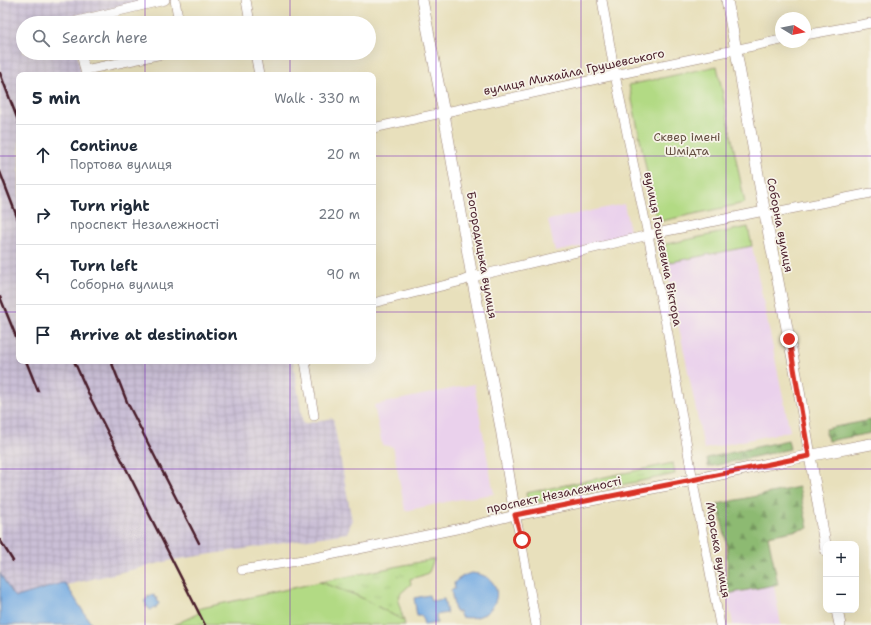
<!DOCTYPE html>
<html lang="en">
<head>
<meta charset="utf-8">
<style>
	body { margin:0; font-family:"Shantell Sans",sans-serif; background:#f6f6f7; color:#1f2937 }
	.controls { position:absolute; right:12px; bottom:12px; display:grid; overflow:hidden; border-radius:8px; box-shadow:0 4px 16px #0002 }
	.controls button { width:36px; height:36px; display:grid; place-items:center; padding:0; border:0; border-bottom:1px solid #e0e1e3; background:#fff; color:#1f2937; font:20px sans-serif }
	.compass { position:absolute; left:775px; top:12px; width:36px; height:36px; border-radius:50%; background:#fff; box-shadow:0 4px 16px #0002; rotate:100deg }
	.stop { position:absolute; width:12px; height:12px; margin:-9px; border:3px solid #d93025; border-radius:50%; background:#fff }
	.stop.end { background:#d93025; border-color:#fff; box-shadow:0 1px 4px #0008 }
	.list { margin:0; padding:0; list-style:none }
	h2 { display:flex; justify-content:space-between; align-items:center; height:52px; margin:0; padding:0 16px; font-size:17px }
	h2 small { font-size:13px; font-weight:400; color:#747a83 }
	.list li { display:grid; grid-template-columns:26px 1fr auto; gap:12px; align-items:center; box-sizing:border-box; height:60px; padding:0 16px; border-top:1px solid #e0e1e3 }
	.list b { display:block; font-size:15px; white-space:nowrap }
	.list p { margin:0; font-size:13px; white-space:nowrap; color:#747a83 }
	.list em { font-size:13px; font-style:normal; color:#747a83 }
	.icon { flex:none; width:22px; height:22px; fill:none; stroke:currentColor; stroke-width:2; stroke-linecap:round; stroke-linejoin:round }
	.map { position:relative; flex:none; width:871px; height:625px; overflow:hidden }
	.search { position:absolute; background:#fff; box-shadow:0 4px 16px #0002; left:16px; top:16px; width:360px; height:44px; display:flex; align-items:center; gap:10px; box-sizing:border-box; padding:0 14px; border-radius:22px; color:#747a83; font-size:15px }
	.panel { position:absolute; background:#fff; box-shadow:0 4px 16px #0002; left:16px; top:72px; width:360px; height:292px; border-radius:8px }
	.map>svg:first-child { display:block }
	.built { fill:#ead1ec }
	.industrial { fill:url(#industrial-grid) }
	.grass { fill:url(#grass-tufts); stroke:#7e7c58 }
	.forest { fill:url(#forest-firs); stroke:#6c6c4e }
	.green { fill:#b2da84; stroke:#7e7c58 }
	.water { fill:#73aae2; stroke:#5e6486 }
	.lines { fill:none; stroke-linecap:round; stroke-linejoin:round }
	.minor-casing { stroke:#998074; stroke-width:10 }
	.tertiary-casing { stroke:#998074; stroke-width:12 }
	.minor { stroke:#fff; stroke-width:9 }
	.tertiary { stroke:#fff; stroke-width:11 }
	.rail { stroke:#4a1f2b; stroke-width:2.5 }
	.route { stroke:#d93025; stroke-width:5 }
	.grid { fill:none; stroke:#7b2cbf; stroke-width:1; stroke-opacity:0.55 }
	.labels { text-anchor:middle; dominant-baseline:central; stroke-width:3.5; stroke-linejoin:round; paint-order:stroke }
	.street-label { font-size:12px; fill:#4a1f2b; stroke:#f7f3e8 }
	.park-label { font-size:12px; fill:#644e41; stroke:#f7f3e8 }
</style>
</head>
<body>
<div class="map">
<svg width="871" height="625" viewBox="0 0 871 625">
	<defs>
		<pattern id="industrial-grid" width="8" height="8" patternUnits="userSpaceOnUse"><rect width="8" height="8" fill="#cabfd6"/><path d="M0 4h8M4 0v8" fill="none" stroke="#afa4b8"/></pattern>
		<pattern id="grass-tufts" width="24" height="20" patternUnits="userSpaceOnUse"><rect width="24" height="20" fill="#b2da84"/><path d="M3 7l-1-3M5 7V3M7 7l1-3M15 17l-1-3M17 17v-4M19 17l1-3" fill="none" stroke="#9bbb72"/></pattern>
		<pattern id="forest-firs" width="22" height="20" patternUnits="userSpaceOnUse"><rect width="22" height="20" fill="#8dba72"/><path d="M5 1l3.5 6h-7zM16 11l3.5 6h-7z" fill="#75975e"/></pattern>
	</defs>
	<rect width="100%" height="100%" fill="#f7f3e8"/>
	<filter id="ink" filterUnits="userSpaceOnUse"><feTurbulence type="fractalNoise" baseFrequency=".025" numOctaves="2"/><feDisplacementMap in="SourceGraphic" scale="8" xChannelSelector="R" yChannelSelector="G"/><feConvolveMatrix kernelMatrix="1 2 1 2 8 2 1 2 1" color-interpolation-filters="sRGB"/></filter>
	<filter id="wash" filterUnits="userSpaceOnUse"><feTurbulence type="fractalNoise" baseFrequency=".012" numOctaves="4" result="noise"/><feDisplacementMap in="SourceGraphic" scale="16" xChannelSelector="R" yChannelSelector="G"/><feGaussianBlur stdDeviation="0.9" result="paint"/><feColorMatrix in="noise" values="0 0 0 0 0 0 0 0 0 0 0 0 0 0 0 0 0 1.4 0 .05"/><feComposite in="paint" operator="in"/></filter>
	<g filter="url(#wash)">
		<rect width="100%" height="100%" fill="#e8e0bc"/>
		<!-- built -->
		<path class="built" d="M624 204 631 236 555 252 548 220Z
			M748 227 790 431 704 449 662 245Z
			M474 384 494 494 455 500 405 511 393 447 382 445 374 405Z
			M774 585 781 625H733L727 594Z"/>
		<!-- industrial -->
		<path class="industrial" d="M0 0H139L140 3 70 18 71 23H23V53H77L82 75H19V361H293L303 424 333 418 352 521 347 533 173 560 67 585 65 583H62L17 597 14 596 12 594 0 573Z"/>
		<!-- grass -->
		<path class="grass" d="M673 463 675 474 528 504 526 493Z
			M434 559 429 572 424 575 410 579 411 584 401 593 398 601 404 621 358 596 320 582Z"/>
		<!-- forest -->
		<path class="forest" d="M871 420V433L828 441 825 429Z
			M788 440 790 449 708 467 707 458Z
			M799 487 808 528 768 536 778 584 774 585 727 594V545L718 504Z"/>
		<!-- green -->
		<path class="green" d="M717 66 745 203 657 222 629 85Z
			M748 227 752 246 666 263 662 245Z
			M320 582 358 596 404 621 405 625H174L199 613 197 609Z"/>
		<!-- water -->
		<path class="water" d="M0 573 12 594 14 596 17 597 62 583H65L92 625H0Z
			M471 573C512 575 500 625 461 617L459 612H455L451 590 455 589 454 583C459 578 464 575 471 573Z
			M152 595H154L155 598H158L157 601 159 603 158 605 156 606V609L153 608 151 610 149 609 148 607H146V604L144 601 145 600 147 599 148 596 150 597Z
			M429 595 431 601 444 599 447 613 436 615 437 623 424 625 422 616H417L414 598Z"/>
	</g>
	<g filter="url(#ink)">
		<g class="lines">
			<!-- minor casing -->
			<g class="minor-casing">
				<path id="minor" d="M175 0 179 23
					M246 0 250 23
					M602 0 615 75 648 235 668 334 695 493 720 625
					M73 23V22L165 0
					M805 35 871 23
					M81 53 86 75
					M255 53 259 75
					M85 70 167 53
					M373 128 615 75 781 40
					M765 214 871 193
					M373 303 462 281 472 277 657 233 764 211
					M305 361 314 416
					M242 570 315 558 466 527 515 515 521 540 536 625"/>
			</g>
			<!-- tertiary casing -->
			<g class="tertiary-casing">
				<path id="tertiary" d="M422 0 443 108 472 277 501 428 515 515 683 482 797 458 871 444
					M727 0 765 214 798 385 826 550
					M837 610 840 625"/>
			</g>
			<!-- minor -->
			<use href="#minor" class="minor"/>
			<!-- tertiary -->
			<use href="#tertiary" class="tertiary"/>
			<!-- rail -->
			<path class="rail" d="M0 73 19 123
				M0 172 19 222
				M0 297 19 344
				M26 361 38 391
				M74 361 91 399 205 625
				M111 361 127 402 199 543
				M0 540 13 561"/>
		</g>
	</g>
	<g class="lines" filter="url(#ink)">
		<!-- route -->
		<path class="route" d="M522 540 515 515 682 482 809 456 789 339"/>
	</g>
	<!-- grid -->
	<path class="grid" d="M145 0V23M290 0V23M436 0V625M581 0V625M726 0V625M145 53V75M290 53V75M0 156H19M373 156H871M0 312H19M373 312H871M145 361V625M290 361V625M0 469H871"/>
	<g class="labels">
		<!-- street labels -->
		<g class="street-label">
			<text transform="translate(574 72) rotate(-12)">вулиця Михайла Грушевського</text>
			<text transform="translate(780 225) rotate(79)">Соборна вулиця</text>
			<text transform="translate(663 249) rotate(79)">вулиця Гошкевича Віктора</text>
			<text transform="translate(482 255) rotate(80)">Богородицька вулиця</text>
			<text transform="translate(554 495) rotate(-12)">проспект Незалежності</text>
			<text transform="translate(718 550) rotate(80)">Морська вулиця</text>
		</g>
		<!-- park labels -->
		<g class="park-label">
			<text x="687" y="137">Сквер імені<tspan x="687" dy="14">Шмідта</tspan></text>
		</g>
	</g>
</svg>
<div class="controls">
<button>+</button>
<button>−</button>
</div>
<svg class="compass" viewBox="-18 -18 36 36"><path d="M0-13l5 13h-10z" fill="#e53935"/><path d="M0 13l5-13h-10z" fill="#747a83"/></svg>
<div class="stop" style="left:522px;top:540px"></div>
<div class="stop end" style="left:789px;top:339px"></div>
<div class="search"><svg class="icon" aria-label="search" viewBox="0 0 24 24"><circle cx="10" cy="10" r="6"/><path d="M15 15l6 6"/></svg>Search here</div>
<section class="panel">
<h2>5 min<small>Walk · 330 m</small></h2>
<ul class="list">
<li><svg class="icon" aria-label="ahead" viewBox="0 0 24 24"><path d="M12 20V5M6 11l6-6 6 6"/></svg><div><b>Continue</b><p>Портова вулиця</p></div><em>20 m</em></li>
<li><svg class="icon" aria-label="right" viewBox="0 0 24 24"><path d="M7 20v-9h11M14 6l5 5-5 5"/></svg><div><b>Turn right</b><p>проспект Незалежності</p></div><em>220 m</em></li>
<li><svg class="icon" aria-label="left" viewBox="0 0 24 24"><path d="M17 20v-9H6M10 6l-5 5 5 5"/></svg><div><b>Turn left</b><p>Соборна вулиця</p></div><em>90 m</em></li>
<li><svg class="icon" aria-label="arrive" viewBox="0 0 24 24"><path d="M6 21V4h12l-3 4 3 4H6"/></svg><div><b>Arrive at destination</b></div></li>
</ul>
</section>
</div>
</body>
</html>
